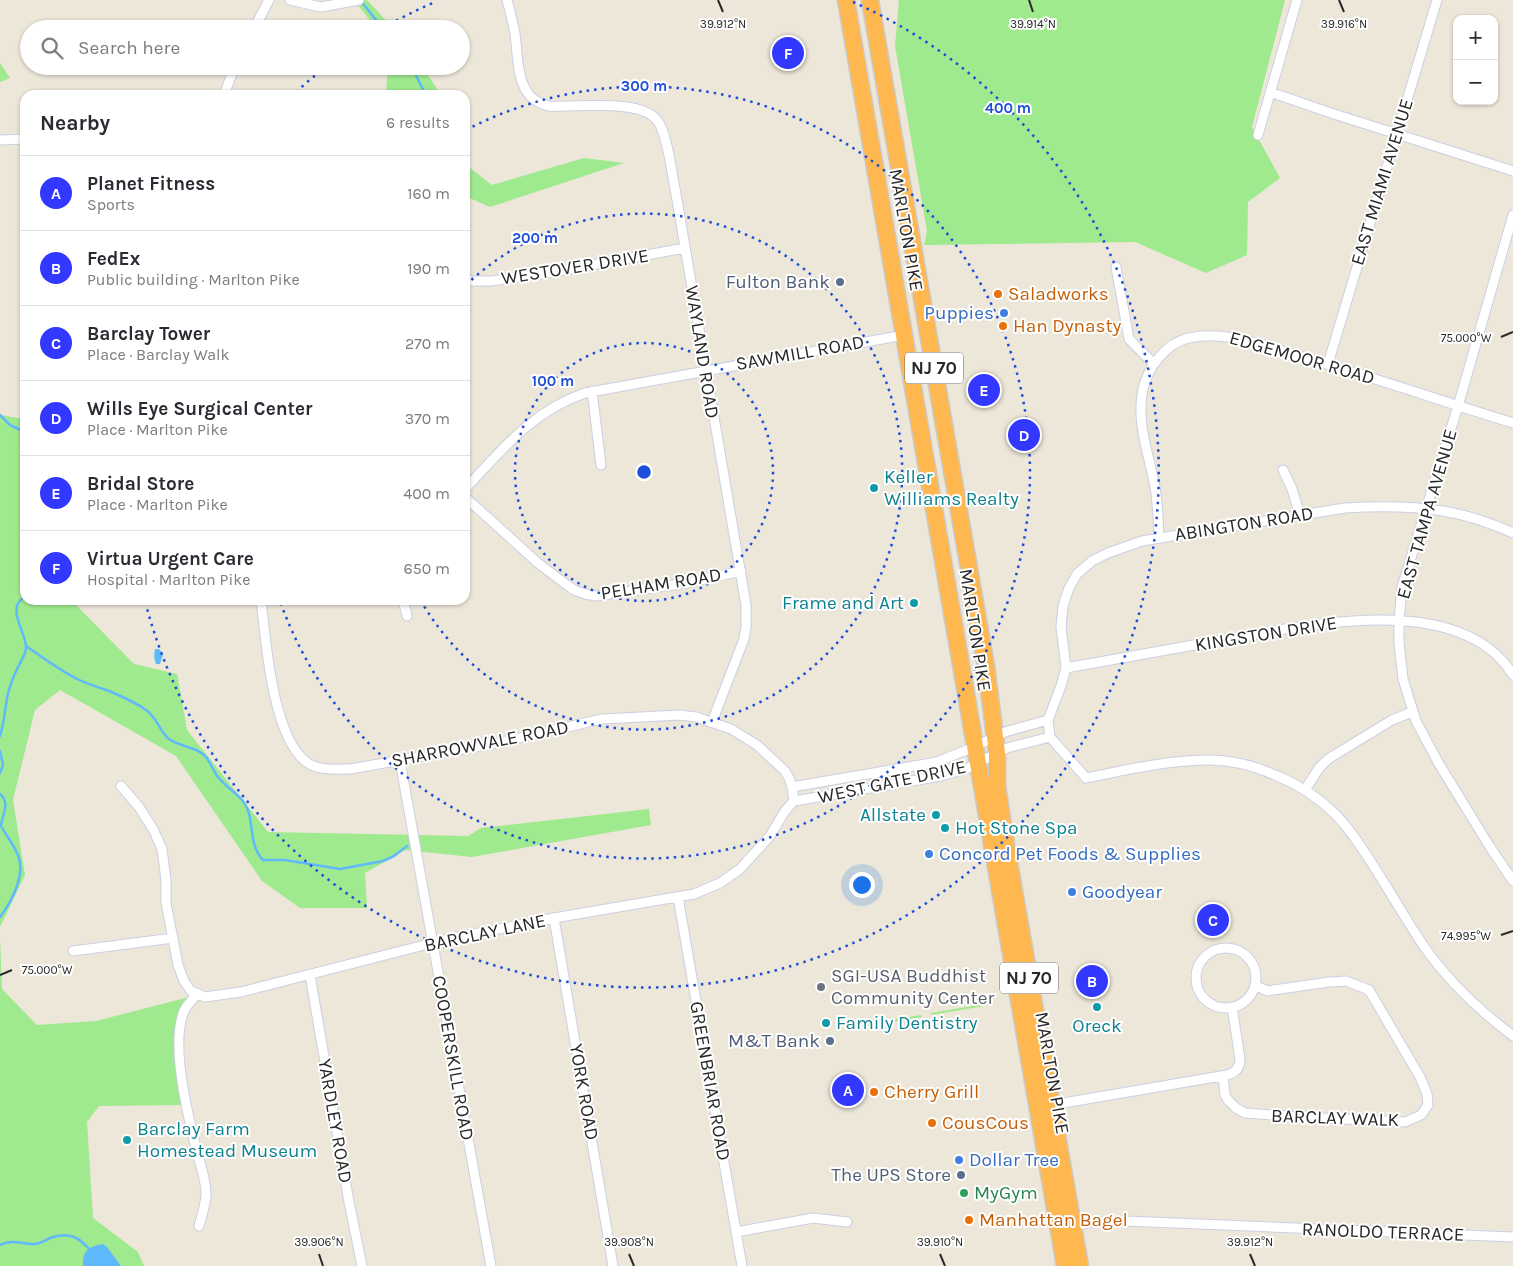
<!DOCTYPE html>
<html lang="en">
<head>
<meta charset="utf-8">
<style>
	body { margin:0; font-family:Karla,sans-serif; background:#f7f7f7; color:#2b2b33 }
	.controls { position:absolute; right:15px; top:15px; display:grid; overflow:hidden; border-radius:10px; box-shadow:0 1px 4px #0004 }
	.controls button { width:45px; height:45px; display:grid; place-items:center; padding:0; border:0; border-bottom:1px solid #e1e1e2; background:#fff; color:#2b2b33; font:25px sans-serif }
	.you { position:absolute; left:861px; top:884px; width:18px; height:18px; margin:-12px; border:4px solid #fff; border-radius:50%; background:#1a73e8; box-shadow:0 0 0 8px #1a73e833 }
	.badge { display:grid; place-items:center; width:32px; height:32px; border-radius:50%; background:#3238ff; color:#fff; font-size:16px; font-weight:700 }
	.pin { position:absolute; translate:-50% -50%; border:2px solid #fff; box-shadow:0 1px 5px #0006 }
	.list { margin:0; padding:0; list-style:none }
	h2 { display:flex; justify-content:space-between; align-items:center; height:65px; margin:0; padding:0 20px; font-size:21px }
	h2 small { font-size:16px; font-weight:400; color:#7c7c81 }
	.list li { display:grid; grid-template-columns:32px 1fr auto; gap:15px; align-items:center; box-sizing:border-box; height:75px; padding:0 20px; border-top:1px solid #e1e1e2 }
	.list b { display:block; font-size:19px; white-space:nowrap }
	.list p { margin:0; font-size:16px; white-space:nowrap; color:#7c7c81 }
	.list em { font-size:16px; font-style:normal; color:#7c7c81 }
	.icon { flex:none; width:28px; height:28px; fill:none; stroke:currentColor; stroke-width:2; stroke-linecap:round; stroke-linejoin:round }
	.map { position:relative; flex:none; width:1513px; height:1266px; overflow:hidden }
	.search { position:absolute; background:#fff; box-shadow:0 1px 4px #0004; left:20px; top:20px; width:450px; height:55px; display:flex; align-items:center; gap:12px; box-sizing:border-box; padding:0 18px; border-radius:28px; color:#7c7c81; font-size:19px }
	.panel { position:absolute; background:#fff; box-shadow:0 1px 4px #0004; left:20px; top:90px; width:450px; height:515px; border-radius:15px }
	.map>svg:first-child { display:block }
	.green { fill:#9fe98e }
	.water { fill:#5fb9fa }
	.lines { fill:none; stroke-linecap:round; stroke-linejoin:round }
	.stream { stroke:#5fb9fa; stroke-width:2.5 }
	.street-casing { stroke:#cdcee3; stroke-width:11 }
	.highway-casing { stroke:#cbcbcb; stroke-width:19 }
	.street { stroke:#fff; stroke-width:9 }
	.highway { stroke:#ffb750; stroke-width:16 }
	.ticks { fill:none; stroke:#282828; stroke-width:2 }
	.ring { fill:none; stroke:#1d4ed8; stroke-width:2.5; stroke-dasharray:2.5 5 }
	.service-dot { fill:#5c6f8a; stroke:#fff; stroke-width:2 }
	.food-dot { fill:#e8710a; stroke:#fff; stroke-width:2 }
	.shop-dot { fill:#3f7fe0; stroke:#fff; stroke-width:2 }
	.culture-dot { fill:#0f9aa8; stroke:#fff; stroke-width:2 }
	.worship-dot { fill:#6b7280; stroke:#fff; stroke-width:2 }
	.leisure-dot { fill:#2e9e5b; stroke:#fff; stroke-width:2 }
	.labels { text-anchor:middle; dominant-baseline:central; stroke-width:4; stroke-linejoin:round; paint-order:stroke }
	.shield { fill:#fff; stroke:#686868; stroke-width:1 }
	.shield-label { font-size:18px; font-weight:bold; fill:#282828 }
	.street-label { font-size:19px; fill:#282828; stroke:#fff }
	.service-label { font-size:19px; fill:#4e5e75; stroke:#fff; text-anchor:end }
	.food-label { font-size:19px; fill:#c56008; stroke:#fff; text-anchor:start }
	.shop-label { font-size:19px; fill:#366cbe; stroke:#fff; text-anchor:start }
	.culture-label { font-size:19px; fill:#0d838f; stroke:#fff; text-anchor:start }
	.worship-label { font-size:19px; fill:#5b616d; stroke:#fff; text-anchor:start }
	.leisure-label { font-size:19px; fill:#27864d; stroke:#fff; text-anchor:start }
	.ticks-label { font-size:12px; text-anchor:middle; fill:#282828; stroke:#fff; stroke-width:4; stroke-linejoin:round; paint-order:stroke }
	.centre { fill:#1d4ed8; stroke:#fff; stroke-width:2.5 }
	.ring-label { font-size:15px; text-anchor:middle; font-weight:bold; fill:#1d4ed8; stroke:#fff; stroke-width:4; stroke-linejoin:round; paint-order:stroke }
</style>
</head>
<body>
<div class="map">
<svg width="1513" height="1266" viewBox="0 0 1513 1266">
	<rect width="100%" height="100%" fill="#ece7d8"/>
	<!-- green -->
	<path class="green" d="M354 0H367L394 29H377Z
		M899 0H1285L1252 127 1280 178 1248 202 1247 255 1206 273 1135 242 924 245 927 231 895 46Z
		M0 63 10 78 0 82Z
		M388 66H422L441 95H387L386 94Z
		M584 158 624 163 490 207 465 196V164L492 185Z
		M0 415 25 419V600H78L77 606 134 664 177 674 187 730 268 832 468 836 481 828 649 809 651 825 472 857 405 850 365 873 367 908H300L262 881 176 756 60 690 35 710 13 800 25 875 0 927Z
		M0 938 2 989 37 1025 96 1021 197 995 180 1032 185 1105 99 1106 87 1122 93 1218 138 1252 144 1266H0Z
		M990 1003V1005L931 1015V1013Z
		M921 1015 922 1017 868 1026V1024Z"/>
	<!-- water -->
	<path class="water" d="M155 649H159L163 654 160 664H156L154 657Z
		M103 1244 107 1247 121 1266H83C82 1251 89 1246 103 1244Z"/>
	<g class="lines">
		<!-- stream -->
		<path class="stream" d="M361 1 383 29
			M411 66 426 95
			M0 415 10 425 25 432
			M26 646C42 657 59 670 77 679 87 684 98 687 109 691 121 696 135 702 146 710 157 717 159 731 169 739 180 747 198 747 206 757 211 763 213 771 218 777 228 790 245 796 249 814 253 829 251 848 263 860H285L340 869 383 861 394 856 407 846
			M0 736C4 723 5 711 7 698 9 687 14 675 19 665 22 659 26 654 26 647 26 632 5 607 25 597
			M0 751 3 765 0 773
			M0 794C11 804 2 814 1 826 6 835 13 844 17 853 27 873 12 901 0 917
			M0 1245C12 1239 22 1244 34 1244 41 1244 47 1239 53 1237 69 1232 79 1237 90 1250"/>
		<!-- street casing -->
		<g class="street-casing">
			<path id="street" d="M290 0 321 7 359 0
				M507 0C510 11 513 23 515 34 518 54 516 81 531 97 536 102 542 104 548 106 575 108 645 97 659 123 668 139 672 174 676 194L746 605V627L744 639 712 722
				M254 29 269 0
				M1270 92 1331 113 1513 171
				M224 95 235 66
				M1258 135 1297 0
				M0 140 25 139
				M1513 215 1458 406 1402 587 1399 621V643L1403 679 1416 721 1439 764 1490 847 1513 881
				M1116 267 1129 339 1154 364
				M465 281H491L537 275 685 248
				M1328 364 1437 0
				M592 391 601 465
				M1283 470 1292 489 1300 515
				M465 489C502 450 532 411 585 393L904 335
				M465 497 538 563 563 582 574 590 585 594 597 596 687 583 741 571
				M1513 533C1491 523 1467 515 1443 511 1411 506 1377 506 1345 508L1142 541 1108 553 1092 561 1077 574 1069 588 1063 606 1061 627 1066 668 1061 686 1048 720 1050 737 1086 778C1126 770 1168 760 1209 760 1231 760 1255 766 1275 775 1297 784 1318 797 1335 814 1349 828 1360 845 1371 862 1389 890 1406 920 1425 948 1449 982 1480 1011 1513 1036
				M1159 538C1158 520 1158 500 1154 482 1148 452 1136 420 1143 389 1148 367 1166 343 1189 338 1223 330 1257 344 1289 353 1364 374 1438 400 1513 423
				M403 600 407 616
				M1066 668C1118 659 1170 649 1222 640 1304 626 1460 589 1513 675
				M400 761 491 1266
				M121 786 139 807 153 829 162 849 166 880V903L178 965 184 981 191 991 205 997 241 992 448 939 554 918 694 894 720 883 740 869 770 836 785 811 794 801 792 787 789 778 785 771 757 745 731 729 696 717 680 715 602 719 498 743 350 769C335 769 317 771 305 761 272 733 266 642 261 600
				M792 787 937 762 974 747 1005 732 1048 720
				M1305 790 1319 768 1328 759 1392 720 1412 712
				M794 801 941 776 966 769 1007 748 1050 737
				M678 897 742 1266
				M554 918 613 1266
				M1196 978a30 30 0 1 1 60 0a30 30 0 1 1-60 0Z
				M73 951 173 938
				M310 975 349 1202 362 1266
				M197 994C193 999 188 1004 185 1009 169 1041 188 1117 197 1151 200 1165 207 1182 206 1196 205 1206 202 1216 199 1226
				M1223 1076 1225 1095 1228 1100 1236 1108 1245 1113 1302 1117 1405 1122 1421 1115 1428 1105 1427 1094 1420 1077 1369 990 1346 981 1329 982 1267 991 1255 985
				M1052 1105 1227 1075C1235 1073 1240 1068 1240 1059L1232 1007
				M1073 1227 1091 1222 1125 1221 1513 1237
				M736 1232 813 1218 847 1222"/>
		</g>
		<!-- highway casing -->
		<g class="highway-casing">
			<path id="highway" d="M846 0 1065 1266
				M870 0 986 666 997 753V786L1007 851 1080 1266"/>
		</g>
		<!-- street -->
		<use href="#street" class="street"/>
		<!-- highway -->
		<use href="#highway" class="highway"/>
	</g>
	<!-- ticks -->
	<path class="ticks" d="M718 0 723 12M1029 0 1033 12M1339 0 1344 12M1501 337 1513 332M1501 935 1513 931M0 975 12 970M319 1254 323 1266M629 1254 634 1266M940 1254 945 1266M1250 1254 1255 1266"/>
	<!-- distance rings -->
	<g class="ring">
		<circle cx="644" cy="472" r="129"/>
		<path d="M466 285A258 258 0 1 1 421 601"/>
		<path d="M466 130A386 386 0 1 1 280 601"/>
		<path d="M296 92A515 515 0 0 1 323 69M383 28A515 515 0 0 1 435 2M853 2A515 515 0 1 1 145 601"/>
	</g>
	<!-- markers -->
	<g class="service-dot">
		<circle cx="840" cy="282" r="5"/>
		<circle cx="830" cy="1041" r="5"/>
		<circle cx="961" cy="1175" r="5"/>
	</g>
	<g class="food-dot">
		<circle cx="998" cy="294" r="5"/>
		<circle cx="1003" cy="326" r="5"/>
		<circle cx="874" cy="1092" r="5"/>
		<circle cx="932" cy="1123" r="5"/>
		<circle cx="969" cy="1220" r="5"/>
	</g>
	<g class="shop-dot">
		<circle cx="1004" cy="313" r="5"/>
		<circle cx="929" cy="854" r="5"/>
		<circle cx="1072" cy="892" r="5"/>
		<circle cx="959" cy="1160" r="5"/>
	</g>
	<g class="culture-dot">
		<circle cx="874" cy="488" r="5"/>
		<circle cx="914" cy="603" r="5"/>
		<circle cx="936" cy="815" r="5"/>
		<circle cx="945" cy="828" r="5"/>
		<circle cx="1097" cy="1007" r="5"/>
		<circle cx="826" cy="1023" r="5"/>
		<circle cx="127" cy="1140" r="5"/>
	</g>
	<circle class="worship-dot" cx="821" cy="987" r="5"/>
	<circle class="leisure-dot" cx="964" cy="1193" r="5"/>
	<g class="labels">
		<!-- shield labels -->
		<g class="shield">
			<rect x="905" y="352.5" width="58" height="31" rx="4"/>
			<rect x="1000" y="962.5" width="58" height="31" rx="4"/>
		</g>
		<g class="shield-label">
			<text x="934" y="368">NJ 70</text>
			<text x="1029" y="978">NJ 70</text>
		</g>
		<!-- street labels -->
		<g class="street-label">
			<text transform="translate(1382 182) rotate(-73)">EAST MIAMI AVENUE</text>
			<text transform="translate(906 230) rotate(80)">MARLTON PIKE</text>
			<text transform="translate(575 267) rotate(-9)">WESTOVER DRIVE</text>
			<text transform="translate(702 352) rotate(81)">WAYLAND ROAD</text>
			<text transform="translate(800 353) rotate(-10)">SAWMILL ROAD</text>
			<text transform="translate(1302 358) rotate(16)">EDGEMOOR ROAD</text>
			<text transform="translate(1427 514) rotate(-74)">EAST TAMPA AVENUE</text>
			<text transform="translate(1244 524) rotate(-9)">ABINGTON ROAD</text>
			<text transform="translate(661 584) rotate(-9)">PELHAM ROAD</text>
			<text transform="translate(975 630) rotate(81)">MARLTON PIKE</text>
			<text transform="translate(1266 634) rotate(-9)">KINGSTON DRIVE</text>
			<text transform="translate(480 744) rotate(-11)">SHARROWVALE ROAD</text>
			<text transform="translate(892 782) rotate(-12)">WEST GATE DRIVE</text>
			<text transform="translate(485 933) rotate(-12)">BARCLAY LANE</text>
			<text transform="translate(453 1058) rotate(80)">COOPERSKILL ROAD</text>
			<text transform="translate(1052 1073) rotate(80)">MARLTON PIKE</text>
			<text transform="translate(710 1081) rotate(80)">GREENBRIAR ROAD</text>
			<text transform="translate(584 1092) rotate(80)">YORK ROAD</text>
			<text transform="translate(1335 1118) rotate(2)">BARCLAY WALK</text>
			<text transform="translate(335 1121) rotate(80)">YARDLEY ROAD</text>
			<text transform="translate(1383 1232) rotate(2)">RANOLDO TERRACE</text>
		</g>
		<!-- service labels -->
		<g class="service-label">
			<text x="830" y="282">Fulton Bank</text>
			<text x="820" y="1041">M&amp;T Bank</text>
			<text x="951" y="1175">The UPS Store</text>
		</g>
		<!-- food labels -->
		<g class="food-label">
			<text x="1008" y="294">Saladworks</text>
			<text x="1013" y="326">Han Dynasty</text>
			<text x="884" y="1092">Cherry Grill</text>
			<text x="942" y="1123">CousCous</text>
			<text x="979" y="1220">Manhattan Bagel</text>
		</g>
		<!-- shop labels -->
		<g class="shop-label">
			<text x="994" y="313" text-anchor="end">Puppies</text>
			<text x="939" y="854">Concord Pet Foods &amp; Supplies</text>
			<text x="1082" y="892">Goodyear</text>
			<text x="969" y="1160">Dollar Tree</text>
		</g>
		<!-- culture labels -->
		<g class="culture-label">
			<text x="884" y="477">Keller<tspan x="884" dy="22">Williams Realty</tspan></text>
			<text x="904" y="603" text-anchor="end">Frame and Art</text>
			<text x="926" y="815" text-anchor="end">Allstate</text>
			<text x="955" y="828">Hot Stone Spa</text>
			<text x="836" y="1023">Family Dentistry</text>
			<text x="1097" y="1026" text-anchor="middle">Oreck</text>
			<text x="137" y="1129">Barclay Farm<tspan x="137" dy="22">Homestead Museum</tspan></text>
		</g>
		<!-- worship labels -->
		<g class="worship-label">
			<text x="831" y="976">SGI-USA Buddhist<tspan x="831" dy="22">Community Center</tspan></text>
		</g>
		<!-- leisure labels -->
		<g class="leisure-label">
			<text x="974" y="1193">MyGym</text>
		</g>
	</g>
	<g class="ticks-label">
		<text x="1033" y="28">39.914°N</text>
		<text x="1344" y="28">39.916°N</text>
		<text x="723" y="28">39.912°N</text>
		<text x="1466" y="342">75.000°W</text>
		<text x="1466" y="940">74.995°W</text>
		<text x="47" y="974">75.000°W</text>
		<text x="319" y="1246">39.906°N</text>
		<text x="629" y="1246">39.908°N</text>
		<text x="940" y="1246">39.910°N</text>
		<text x="1250" y="1246">39.912°N</text>
	</g>
	<circle cx="644" cy="472" r="8" class="centre"/>
	<g class="ring-label">
		<text x="644" y="91">300 m</text>
		<text x="1008" y="113">400 m</text>
		<text x="535" y="243">200 m</text>
		<text x="553" y="386">100 m</text>
	</g>
</svg>
<div class="controls">
<button>+</button>
<button>−</button>
</div>
<div class="you"></div>
<div class="pin badge" style="left:848px;top:1090px">A</div>
<div class="pin badge" style="left:1092px;top:981px">B</div>
<div class="pin badge" style="left:1213px;top:920px">C</div>
<div class="pin badge" style="left:1024px;top:435px">D</div>
<div class="pin badge" style="left:984px;top:390px">E</div>
<div class="pin badge" style="left:788px;top:53px">F</div>
<div class="search"><svg class="icon" aria-label="search" viewBox="0 0 24 24"><circle cx="10" cy="10" r="6"/><path d="M15 15l6 6"/></svg>Search here</div>
<section class="panel">
<h2>Nearby<small>6 results</small></h2>
<ul class="list">
<li><span class="badge">A</span><div><b>Planet Fitness</b><p>Sports</p></div><em>160 m</em></li>
<li><span class="badge">B</span><div><b>FedEx</b><p>Public building · Marlton Pike</p></div><em>190 m</em></li>
<li><span class="badge">C</span><div><b>Barclay Tower</b><p>Place · Barclay Walk</p></div><em>270 m</em></li>
<li><span class="badge">D</span><div><b>Wills Eye Surgical Center</b><p>Place · Marlton Pike</p></div><em>370 m</em></li>
<li><span class="badge">E</span><div><b>Bridal Store</b><p>Place · Marlton Pike</p></div><em>400 m</em></li>
<li><span class="badge">F</span><div><b>Virtua Urgent Care</b><p>Hospital · Marlton Pike</p></div><em>650 m</em></li>
</ul>
</section>
</div>
</body>
</html>
